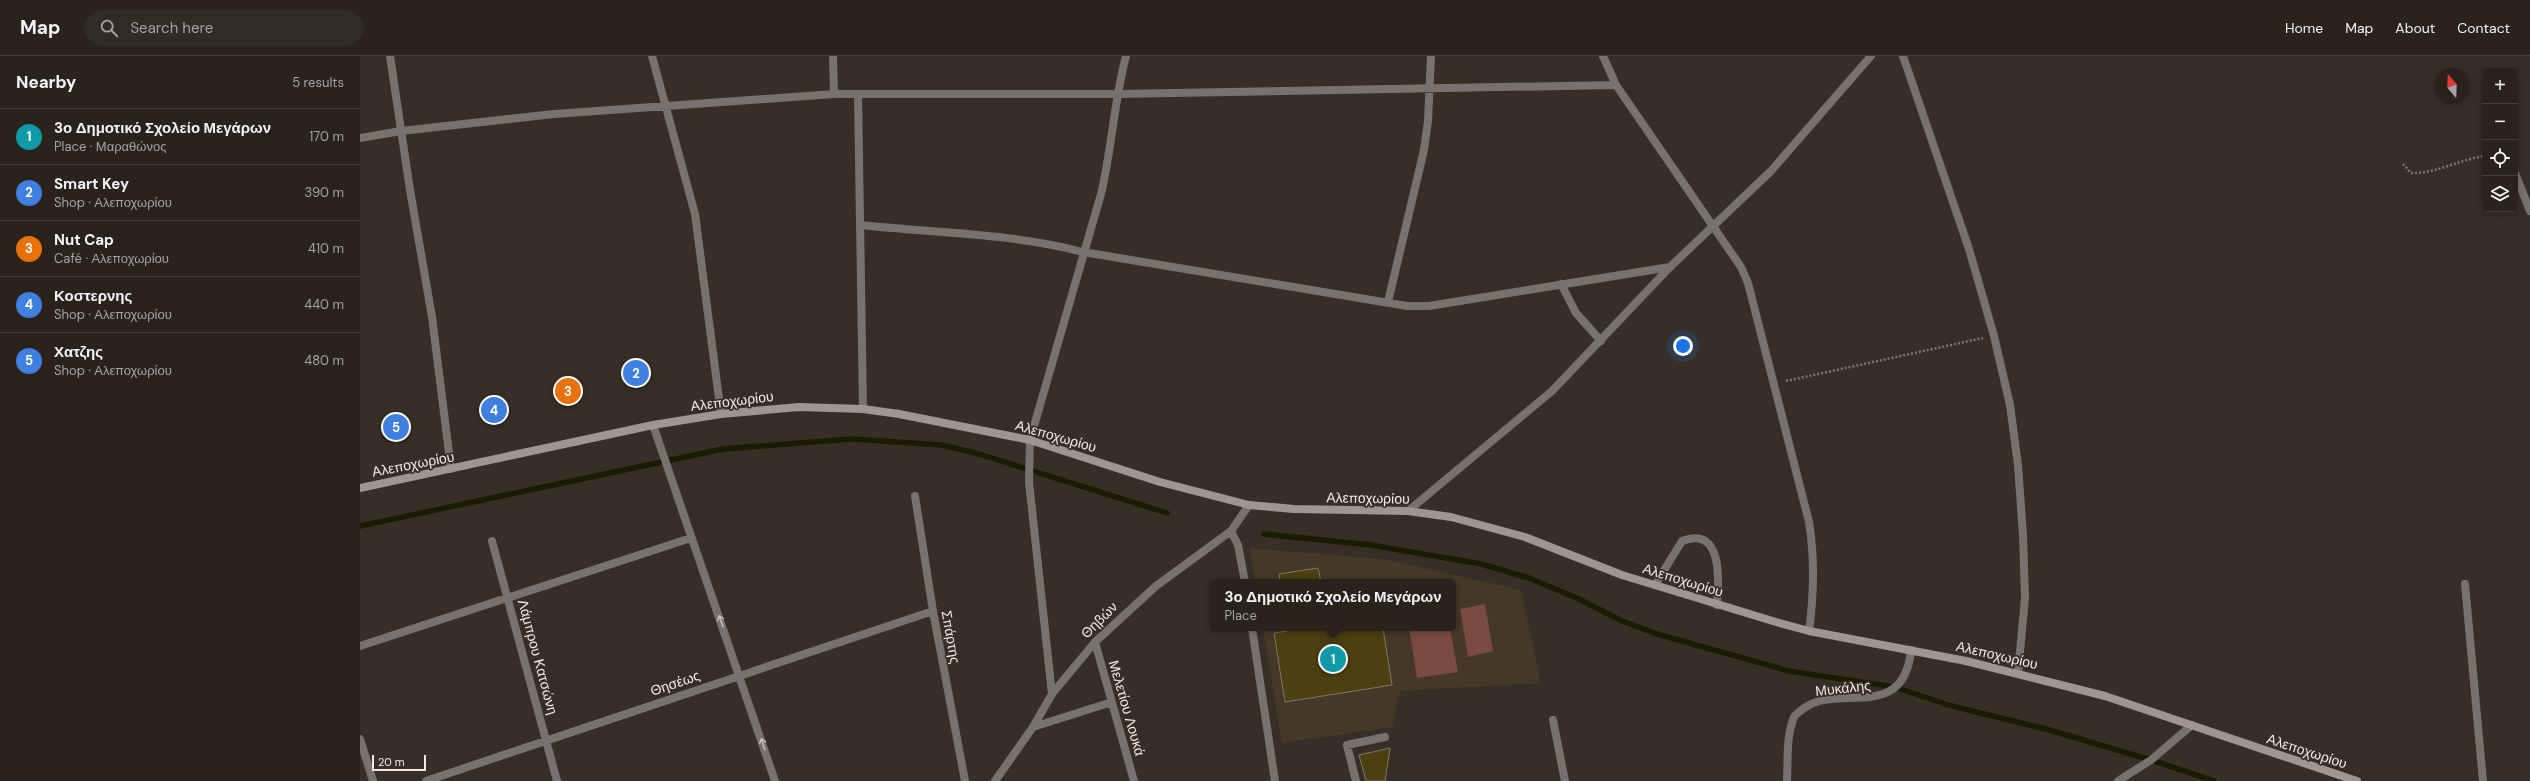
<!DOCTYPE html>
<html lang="en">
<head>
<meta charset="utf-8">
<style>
	body { margin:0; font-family:"DM Sans",sans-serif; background:#312b25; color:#f1f3f6 }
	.controls { position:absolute; right:12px; top:12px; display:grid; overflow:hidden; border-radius:6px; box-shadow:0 2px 10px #0003 }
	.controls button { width:36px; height:36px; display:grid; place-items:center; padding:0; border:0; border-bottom:1px solid #45403b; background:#29231c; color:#f1f3f6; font:20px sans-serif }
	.compass { position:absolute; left:2074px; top:12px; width:36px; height:36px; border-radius:50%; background:#29231c; box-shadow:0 2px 10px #0003; rotate:341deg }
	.scale { position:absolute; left:12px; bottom:10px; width:54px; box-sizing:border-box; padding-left:4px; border:2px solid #f0eae4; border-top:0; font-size:11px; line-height:14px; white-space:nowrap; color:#f0eae4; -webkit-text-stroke:3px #372f25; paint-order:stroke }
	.you { position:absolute; left:1323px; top:290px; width:14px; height:14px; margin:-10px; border:3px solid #fff; border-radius:50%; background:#1a73e8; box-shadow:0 0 0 6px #1a73e833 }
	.badge { display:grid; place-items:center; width:26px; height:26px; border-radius:50%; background:#0cd5b5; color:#fff; font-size:13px; font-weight:700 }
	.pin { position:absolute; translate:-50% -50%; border:2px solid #fff; box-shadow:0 1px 4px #0006 }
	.popup { position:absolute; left:850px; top:523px; width:246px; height:52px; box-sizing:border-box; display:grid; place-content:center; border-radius:6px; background:#29231c; filter:drop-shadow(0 1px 3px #0005); font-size:13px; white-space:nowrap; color:#a5a4a3 }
	.popup b { font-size:15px; color:#f1f3f6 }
	.popup::after { content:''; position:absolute; left:50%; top:100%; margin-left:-8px; border:8px solid transparent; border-top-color:#29231c }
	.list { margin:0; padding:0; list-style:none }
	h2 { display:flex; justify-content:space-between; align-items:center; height:52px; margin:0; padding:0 16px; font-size:17px }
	h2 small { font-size:13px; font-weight:400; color:#a5a4a3 }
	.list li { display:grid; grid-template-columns:26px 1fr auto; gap:12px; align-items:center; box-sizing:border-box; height:56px; padding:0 16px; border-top:1px solid #45403b }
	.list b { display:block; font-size:15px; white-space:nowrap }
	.list p { margin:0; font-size:13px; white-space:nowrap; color:#a5a4a3 }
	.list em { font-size:13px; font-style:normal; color:#a5a4a3 }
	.icon { flex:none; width:22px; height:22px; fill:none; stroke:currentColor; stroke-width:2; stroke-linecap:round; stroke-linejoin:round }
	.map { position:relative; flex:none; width:2170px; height:725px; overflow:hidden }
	header { display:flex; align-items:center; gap:24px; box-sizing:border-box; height:56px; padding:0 20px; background:#29231c; border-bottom:1px solid #45403b }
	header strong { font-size:19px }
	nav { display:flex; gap:22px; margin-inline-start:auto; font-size:14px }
	.search { width:280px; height:36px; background:#312b25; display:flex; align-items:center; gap:10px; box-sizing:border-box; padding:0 14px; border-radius:22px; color:#a5a4a3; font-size:15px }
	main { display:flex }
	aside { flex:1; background:#29231c }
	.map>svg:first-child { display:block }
	.built { fill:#443829 }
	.green { fill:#794b42 }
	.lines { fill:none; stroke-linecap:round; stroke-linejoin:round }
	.stream { stroke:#191c00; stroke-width:5.5 }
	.building { fill:#4c3f10; stroke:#7d796c }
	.path { stroke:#7f7870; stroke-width:2.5; stroke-dasharray:2 2; stroke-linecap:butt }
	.service { stroke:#78726e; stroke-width:8 }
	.minor { stroke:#78726e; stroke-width:8 }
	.tertiary { stroke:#78726e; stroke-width:8 }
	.secondary { stroke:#a09691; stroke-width:8 }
	.oneway { stroke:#c6c0bb }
	.labels { text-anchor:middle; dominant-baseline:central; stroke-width:3.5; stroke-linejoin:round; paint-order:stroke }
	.street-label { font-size:14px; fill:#f0eae4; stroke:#372f25 }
</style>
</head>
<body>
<header>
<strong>Map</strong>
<div class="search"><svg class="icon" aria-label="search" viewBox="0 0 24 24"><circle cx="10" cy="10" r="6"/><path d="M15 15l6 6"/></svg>Search here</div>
<nav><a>Home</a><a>Map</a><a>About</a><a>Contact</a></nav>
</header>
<main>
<aside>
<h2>Nearby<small>5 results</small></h2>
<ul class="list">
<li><span class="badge" style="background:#0f9aa8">1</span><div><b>3ο Δημοτικό Σχολείο Μεγάρων</b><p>Place · Μαραθώνος</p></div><em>170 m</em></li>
<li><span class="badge" style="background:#3f7fe0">2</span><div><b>Smart Key</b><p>Shop · Αλεποχωρίου</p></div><em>390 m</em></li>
<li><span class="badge" style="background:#e8710a">3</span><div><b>Nut Cap</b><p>Café · Αλεποχωρίου</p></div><em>410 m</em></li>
<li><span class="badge" style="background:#3f7fe0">4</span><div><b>Κοστερνης</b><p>Shop · Αλεποχωρίου</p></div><em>440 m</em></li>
<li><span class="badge" style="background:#3f7fe0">5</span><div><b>Χατζης</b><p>Shop · Αλεποχωρίου</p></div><em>480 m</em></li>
</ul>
</aside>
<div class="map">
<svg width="2170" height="725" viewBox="0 0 2170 725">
	<rect width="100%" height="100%" fill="#372f25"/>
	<!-- built -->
	<path class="built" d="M890 492 1024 503 1161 534 1181 627 1040 635 1032 671 922 687 903 572H1093V526H895Z"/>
	<!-- green -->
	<path class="green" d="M1125 548 1133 595 1108 601 1100 553Z
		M1049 572H1090L1098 616 1057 622Z"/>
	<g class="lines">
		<!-- stream -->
		<path class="stream" d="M0 470 363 393 491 383 582 389 619 398 807 457
			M904 478 1011 489 1121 508 1169 522 1219 543 1262 565 1297 578 1429 615 1534 631 1592 650 1686 673 1791 704 1854 725"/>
	</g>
	<!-- building -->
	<path class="building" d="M958 512 961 526H920L919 518Z
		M945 572H1023L1032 629 925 646 914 577Z
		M1030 692 1025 725H1006L999 699Z"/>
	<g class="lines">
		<!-- path -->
		<path class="path" d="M2043 108 2051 117C2076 118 2100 103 2125 100
			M1426 325 1623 282"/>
		<!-- service -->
		<path class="service" d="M1201 228 1216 257 1241 285
			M1295 529 1322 485C1363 469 1359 525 1357 549"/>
		<!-- minor -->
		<path class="minor" d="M292 0 335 158 361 358
			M473 0 474 38
			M1243 0 1256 29 1381 211 1388 227 1449 466C1455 503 1454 538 1449 575
			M1543 0 1609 193 1634 280 1650 349 1658 409 1663 479 1665 542 1658 617
			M498 38 503 353
			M0 82 41 75 194 58 474 38H756L1256 29
			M2155 117 2170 155
			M500 169C574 177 651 177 723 196L1047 250H1069L1310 211
			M1028 246 1064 94 1068 65 1071 0
			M293 369 415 725
			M670 384 669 426 692 638
			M555 440 573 555 605 725
			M871 475 878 489 885 526
			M132 485 197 725
			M2105 528 2123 725
			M892 572 915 725
			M735 586 774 725
			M0 590 331 482
			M1193 664 1205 725
			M673 671 752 646
			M0 683 13 725
			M66 725 573 555
			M635 725 673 671 692 638 735 586 796 530 871 475 889 449
			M996 725 987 689 1025 681
			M1427 725C1428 705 1426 680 1434 661 1436 658 1440 655 1443 653 1477 626 1544 668 1551 594
			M1758 725 1791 704 1832 669"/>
		<!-- tertiary -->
		<path class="tertiary" d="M30 0 50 134 72 261 91 413
			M670 384 741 138C752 92 754 45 766 0
			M1048 455 1192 335 1310 211 1411 115 1511 0"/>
		<!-- secondary -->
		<path class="secondary" d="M0 432 293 369 361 358 439 351 503 353 539 358 670 384 800 426 889 449 934 453 1048 455 1091 461 1165 481 1262 519 1416 566 1449 575 1606 605 1745 640 1997 725"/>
	</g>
	<!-- one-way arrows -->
	<defs><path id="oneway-shaft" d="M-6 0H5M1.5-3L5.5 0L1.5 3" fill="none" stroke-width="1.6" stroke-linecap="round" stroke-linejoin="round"/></defs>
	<g class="oneway">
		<use href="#oneway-shaft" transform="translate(361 565) rotate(-110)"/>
		<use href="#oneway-shaft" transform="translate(403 688) rotate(-108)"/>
	</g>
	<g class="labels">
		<!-- street labels -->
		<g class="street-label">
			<text transform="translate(372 345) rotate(-7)">Αλεποχωρίου</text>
			<text transform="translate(696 380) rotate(16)">Αλεποχωρίου</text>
			<text transform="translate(53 408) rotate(-11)">Αλεποχωρίου</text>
			<text transform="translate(1008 442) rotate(1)">Αλεποχωρίου</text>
			<text transform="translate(1323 524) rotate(17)">Αλεποχωρίου</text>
			<text transform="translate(739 564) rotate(-45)">Θηβών</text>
			<text transform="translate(591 581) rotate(80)">Σπάρτης</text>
			<text transform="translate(1637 599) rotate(13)">Αλεποχωρίου</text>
			<text transform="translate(178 601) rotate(75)">Λάμπρου Κατσώνη</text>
			<text transform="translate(315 627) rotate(-19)">Θησέως</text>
			<text transform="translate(1483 632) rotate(-6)">Μυκάλης</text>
			<text transform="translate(767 652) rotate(74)">Μελετίου Λουκά</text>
			<text transform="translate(1947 695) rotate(18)">Αλεποχωρίου</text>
		</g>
	</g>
</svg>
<div class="controls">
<button>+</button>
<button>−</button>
<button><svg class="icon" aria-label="locate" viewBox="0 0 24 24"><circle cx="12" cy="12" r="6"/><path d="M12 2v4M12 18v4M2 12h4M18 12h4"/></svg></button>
<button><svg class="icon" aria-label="layers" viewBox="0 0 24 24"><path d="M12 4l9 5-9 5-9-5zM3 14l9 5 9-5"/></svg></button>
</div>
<svg class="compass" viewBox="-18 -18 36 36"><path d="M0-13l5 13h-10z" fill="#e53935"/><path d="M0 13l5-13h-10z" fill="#a5a4a3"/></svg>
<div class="scale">20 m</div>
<div class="you"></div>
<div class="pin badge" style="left:973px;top:603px;background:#0f9aa8">1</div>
<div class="popup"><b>3ο Δημοτικό Σχολείο Μεγάρων</b>Place</div>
<div class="pin badge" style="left:276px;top:317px;background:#3f7fe0">2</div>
<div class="pin badge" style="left:208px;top:335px;background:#e8710a">3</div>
<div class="pin badge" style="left:134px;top:354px;background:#3f7fe0">4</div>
<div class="pin badge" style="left:36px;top:371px;background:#3f7fe0">5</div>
</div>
</main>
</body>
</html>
